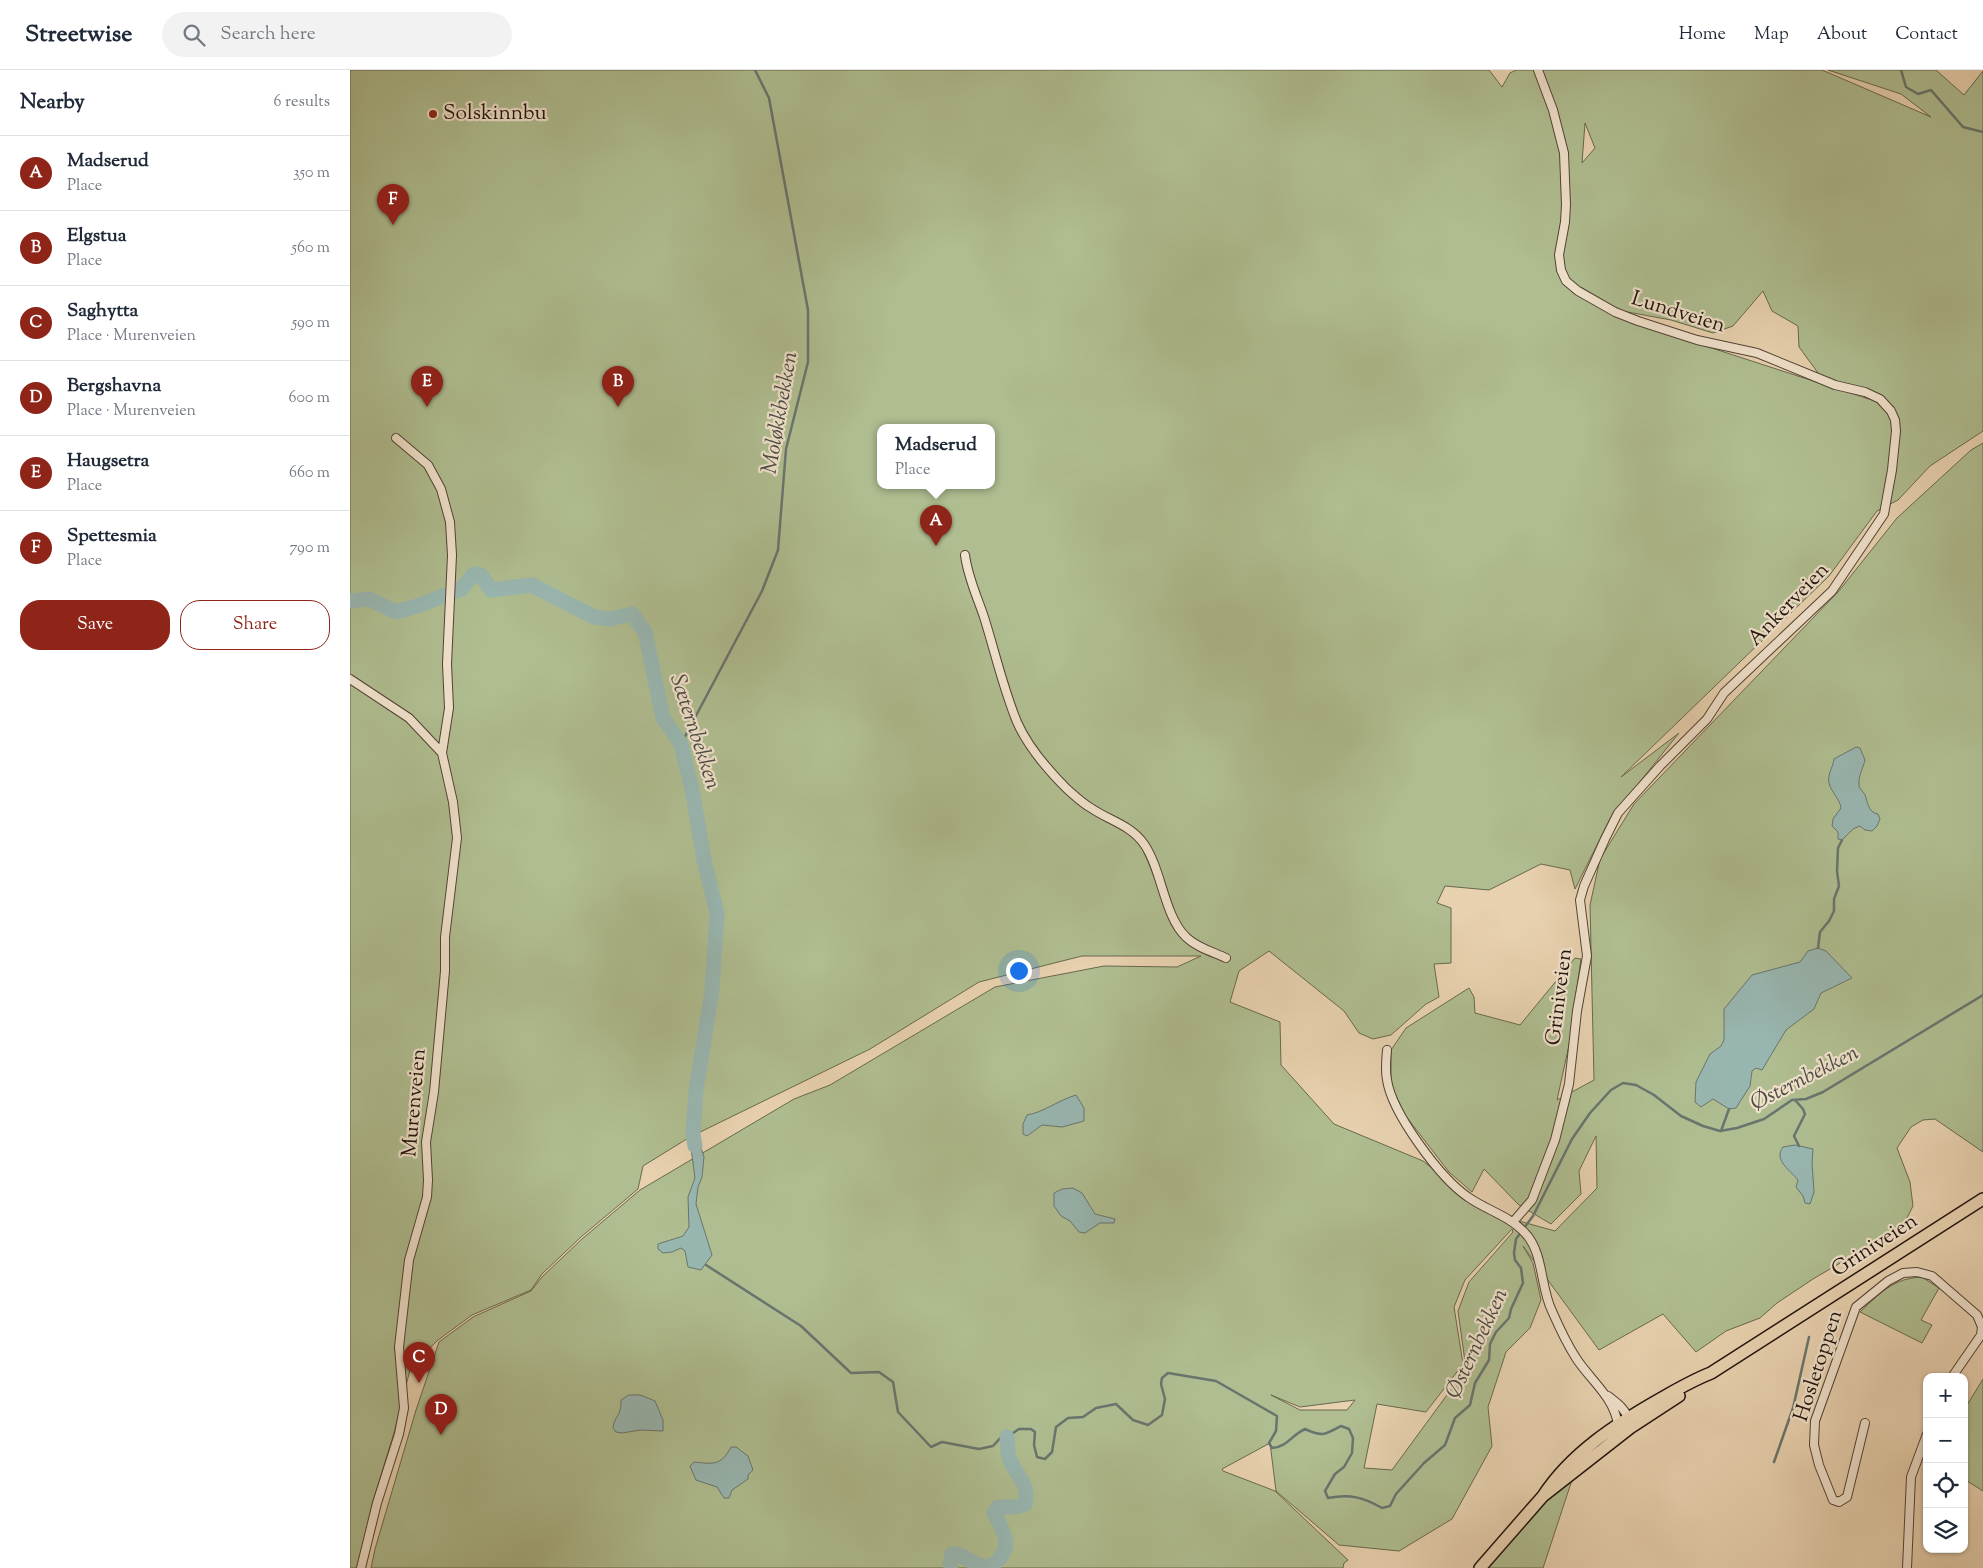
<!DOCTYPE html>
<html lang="en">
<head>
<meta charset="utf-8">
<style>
	body { margin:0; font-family:"Sorts Mill Goudy",serif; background:#f2f2f3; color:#1f2937 }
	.controls { position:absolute; right:15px; bottom:15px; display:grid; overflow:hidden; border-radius:10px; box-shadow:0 1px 4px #0004 }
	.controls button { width:45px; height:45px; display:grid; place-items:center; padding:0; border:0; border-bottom:1px solid #e0e1e3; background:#fff; color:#1f2937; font:25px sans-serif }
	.you { position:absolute; left:668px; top:900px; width:18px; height:18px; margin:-12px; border:4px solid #fff; border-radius:50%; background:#1a73e8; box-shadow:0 0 0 8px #1a73e833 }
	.badge { display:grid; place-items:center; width:32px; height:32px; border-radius:50%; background:#8f2418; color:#fff; font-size:16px; font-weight:700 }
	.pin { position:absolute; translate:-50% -41px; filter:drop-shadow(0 1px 2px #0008) }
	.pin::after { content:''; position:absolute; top:26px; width:18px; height:15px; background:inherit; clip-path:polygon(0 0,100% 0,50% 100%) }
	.popup { position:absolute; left:527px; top:354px; width:118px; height:65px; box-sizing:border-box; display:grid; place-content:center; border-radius:10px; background:#fff; filter:drop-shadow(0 1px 4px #0005); font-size:16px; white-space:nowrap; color:#747a83 }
	.popup b { font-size:19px; color:#1f2937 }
	.popup::after { content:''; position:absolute; left:50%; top:100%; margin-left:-10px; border:10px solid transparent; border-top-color:#fff }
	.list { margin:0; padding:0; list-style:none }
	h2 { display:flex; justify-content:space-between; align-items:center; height:65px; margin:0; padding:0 20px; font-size:21px }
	h2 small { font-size:16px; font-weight:400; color:#747a83 }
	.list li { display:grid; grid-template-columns:32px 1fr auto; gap:15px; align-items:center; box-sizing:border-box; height:75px; padding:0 20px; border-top:1px solid #e0e1e3 }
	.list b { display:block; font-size:19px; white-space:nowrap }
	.list p { margin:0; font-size:16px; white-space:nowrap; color:#747a83 }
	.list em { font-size:16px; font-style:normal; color:#747a83 }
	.actions { display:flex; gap:10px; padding:15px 20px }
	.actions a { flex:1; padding:11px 0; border:1px solid #8f2418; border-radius:20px; text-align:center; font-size:18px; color:#8f2418 }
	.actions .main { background:#8f2418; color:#fff }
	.icon { flex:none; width:28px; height:28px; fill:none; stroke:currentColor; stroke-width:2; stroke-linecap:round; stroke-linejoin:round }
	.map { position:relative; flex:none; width:1633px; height:1498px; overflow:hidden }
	header { display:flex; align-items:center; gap:30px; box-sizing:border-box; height:70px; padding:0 25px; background:#fff; border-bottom:1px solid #e0e1e3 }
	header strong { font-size:24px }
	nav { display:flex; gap:28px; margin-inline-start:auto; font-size:18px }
	.search { width:350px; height:45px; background:#f2f2f3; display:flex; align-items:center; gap:12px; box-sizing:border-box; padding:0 18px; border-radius:28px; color:#747a83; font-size:19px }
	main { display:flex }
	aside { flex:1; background:#fff }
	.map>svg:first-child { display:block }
	.green { fill:#afbd90; stroke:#68684e; fill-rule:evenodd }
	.water { fill:#98b6b0; stroke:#68756e }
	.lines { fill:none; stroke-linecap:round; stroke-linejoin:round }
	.stream { stroke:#68756e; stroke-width:2.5 }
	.river { stroke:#98b6b0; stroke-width:15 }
	.minor-casing { stroke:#524235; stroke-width:10 }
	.primary-casing { stroke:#20130c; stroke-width:14 }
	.minor { stroke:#f0e1cb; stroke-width:8 }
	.primary { stroke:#e8d1af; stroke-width:11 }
	.poi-dot { fill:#8f2418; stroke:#f0e1cb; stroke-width:2 }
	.labels { text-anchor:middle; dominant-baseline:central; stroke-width:4.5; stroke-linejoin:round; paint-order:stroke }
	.poi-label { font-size:21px; fill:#20130c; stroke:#f0e1cb; text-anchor:start }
	.street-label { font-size:21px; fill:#20130c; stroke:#f0e1cb }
	.water-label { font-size:22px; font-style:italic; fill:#4a4c45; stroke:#f0e1cb }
</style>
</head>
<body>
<header>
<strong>Streetwise</strong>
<div class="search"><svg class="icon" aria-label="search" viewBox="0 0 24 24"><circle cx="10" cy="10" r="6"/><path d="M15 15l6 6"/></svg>Search here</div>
<nav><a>Home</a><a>Map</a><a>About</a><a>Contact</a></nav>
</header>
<main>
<aside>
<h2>Nearby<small>6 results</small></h2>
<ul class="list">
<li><span class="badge">A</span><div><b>Madserud</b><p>Place</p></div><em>350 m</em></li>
<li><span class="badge">B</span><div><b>Elgstua</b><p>Place</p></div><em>560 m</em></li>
<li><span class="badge">C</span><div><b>Saghytta</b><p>Place · Murenveien</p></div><em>590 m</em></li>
<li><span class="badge">D</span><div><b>Bergshavna</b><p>Place · Murenveien</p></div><em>600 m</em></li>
<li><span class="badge">E</span><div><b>Haugsetra</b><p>Place</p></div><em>660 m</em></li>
<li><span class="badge">F</span><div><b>Spettesmia</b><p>Place</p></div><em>790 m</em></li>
</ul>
<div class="actions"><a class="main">Save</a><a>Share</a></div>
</aside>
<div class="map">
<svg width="1633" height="1498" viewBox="0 0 1633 1498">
	<rect width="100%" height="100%" fill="#e8d1af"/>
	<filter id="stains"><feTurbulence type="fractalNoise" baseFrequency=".004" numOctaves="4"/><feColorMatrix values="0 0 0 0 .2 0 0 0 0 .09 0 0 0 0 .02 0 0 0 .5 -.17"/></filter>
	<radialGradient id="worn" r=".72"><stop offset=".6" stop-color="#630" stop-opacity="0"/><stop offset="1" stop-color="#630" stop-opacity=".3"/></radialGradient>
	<!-- green -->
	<path class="green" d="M0 0H1139L1152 17 1160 3 1166 0H1472L1581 47 1551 24 1478 0H1586L1614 25 1633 1V361L1580 396 1548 430 1527 441 1479 506 1271 707 1329 663 1260 749 1225 819 1220 800 1191 794 1139 820 1095 816 1087 833 1101 838V893L1084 894 1089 927 1076 934 1041 965 1023 969 1009 963 994 941 919 881 889 901 880 932 930 952 931 995 984 1054 1073 1091 1140 1143 1205 1161 1247 1118 1246 1066 1229 1101 1231 1124 1201 1154 1169 1135 1134 1099 1122 1122 1099 1102 1055 1045 1041 1015V980L1056 958 1119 918 1124 927 1125 943 1170 955 1225 888 1231 889 1219 975 1207 1030 1244 1010 1240 835 1250 789 1284 734 1488 522 1547 448 1621 380 1633 373V1082L1585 1049 1573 1050 1561 1057 1547 1078 1560 1112 1563 1136 1553 1156 1463 1209 1427 1233 1410 1248 1376 1261 1346 1282 1313 1244 1249 1280 1173 1176 1183 1193 1191 1230 1180 1258 1156 1282 1138 1337 1142 1376 1102 1449 1049 1481 989 1475 926 1421 920 1373 872 1399 873 1401 925 1421 998 1490 994 1493 993 1498H21L25 1479 66 1340 89 1272 123 1247 181 1221 192 1207 232 1169 290 1120 444 1029 480 1015 645 917 754 896 827 897 851 886H732L629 912 520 979 340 1067 293 1096 288 1119 231 1167 192 1204 181 1220 122 1245 88 1270 61 1296 44 1363 23 1431 10 1498H0ZM1235 53 1245 78 1232 93ZM1231 217 1272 241 1321 250 1363 263 1383 256 1413 221 1422 241 1448 256 1449 277 1471 307 1528 329 1525 331 1300 258 1229 220ZM531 357H641V415H531ZM1162 1159 1163 1162 1119 1212 1108 1241 1116 1299 1042 1400 1014 1398 1027 1334 1076 1342 1113 1294 1104 1237 1115 1210ZM921 1325 950 1337 1005 1330 997 1340H950Z
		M1572 1207 1589 1218 1571 1250 1582 1255 1572 1273 1510 1242C1529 1224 1543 1208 1572 1207Z
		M1633 1309V1421L1614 1409V1340Z
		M1223 1407 1193 1498H1130L1188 1437Z"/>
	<!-- water -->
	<path class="water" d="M1506 677 1510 678 1515 690C1513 698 1508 707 1509 714 1509 719 1513 721 1515 725 1518 733 1518 742 1528 744L1530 749 1527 756 1522 761 1515 760 1510 756 1503 759 1492 770 1488 769V762L1482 756 1483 749 1491 738C1490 729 1481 722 1479 713 1477 704 1483 698 1484 689Z
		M1468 878 1476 881 1502 908 1471 923 1464 939 1436 960 1412 1000 1406 998 1402 1001 1400 1016 1386 1038 1379 1039 1363 1029 1351 1037 1345 1032 1346 1012 1360 984 1371 976 1374 970V939L1402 905 1450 892 1458 881Z
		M726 1025 734 1038V1051L712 1057 692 1055 677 1066 673 1064V1054L677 1045C692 1043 709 1030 726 1025Z
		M350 1074 354 1087 352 1107 348 1117 346 1134 362 1185 351 1200 338 1197 335 1181 331 1178 322 1182 313 1183 308 1179V1174L333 1166 339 1157 338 1127 345 1108 341 1078Z
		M1445 1075 1463 1079 1462 1093 1464 1122 1460 1134 1455 1133 1453 1126 1446 1117 1448 1110C1440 1100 1423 1090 1433 1077Z
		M723 1118 732 1123 745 1144 765 1149 764 1153H750L735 1163 729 1162 720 1151 711 1146 704 1136V1123L712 1119Z
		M279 1325H290L305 1331 313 1350V1361L290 1360 272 1363 266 1362 263 1358C264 1346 272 1346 271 1330Z
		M381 1377H386L398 1386 403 1400 398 1405V1409L382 1420 379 1428H374L367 1417 346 1410 340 1396 344 1392C363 1394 371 1396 381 1377Z"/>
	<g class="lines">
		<!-- stream -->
		<path class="stream" d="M1551 0 1556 17 1568 24 1581 20 1613 57 1633 62
			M331 674 412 521 428 480 436 379 458 292V240L419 28 405 0
			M1468 878 1470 862 1479 851 1484 841V829L1489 816 1487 801 1488 778 1492 770
			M1445 1030 1453 1039 1455 1044 1444 1066 1449 1076
			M1371 1061 1379 1039
			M356 1195 451 1256 501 1303 529 1302 543 1312 548 1342 581 1377 592 1372 629 1379 643 1376 653 1365 657 1367 669 1359H681L685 1362 684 1375 687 1387 695 1389 702 1382 706 1357 718 1348 733 1347 746 1338 766 1334 783 1350 798 1355 812 1345 815 1329 811 1314 812 1308 818 1303 866 1311 927 1346 926 1361 919 1373 922 1378C937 1377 942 1365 955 1359 972 1367 975 1365 991 1356L999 1359 1003 1368 1002 1383 994 1397 985 1404 975 1421 978 1428C1000 1424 1013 1427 1032 1438L1040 1436 1046 1424 1074 1393 1095 1375 1105 1348 1120 1335 1125 1313 1139 1290 1140 1274 1146 1262 1159 1248 1161 1239 1173 1213 1171 1198 1165 1190 1164 1183 1166 1169 1183 1146 1222 1069 1240 1043 1261 1020 1273 1013 1286 1015 1304 1025 1331 1046 1353 1056 1370 1061 1387 1058 1414 1049 1442 1030 1456 1029 1473 1022 1633 925
			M1424 1392 1443 1338 1459 1267"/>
		<!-- river -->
		<path class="river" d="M0 531 19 529 46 542 70 535 111 519 124 504 131 505 141 520 182 515 244 547 260 549 282 544 295 562 313 648 331 674 342 719 354 790 367 844 362 921 346 1020 343 1064 345 1076
			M601 1498 600 1493 602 1484C613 1483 622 1495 634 1496 639 1497 643 1495 647 1491 664 1476 652 1459 644 1443L648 1437H665L675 1434C680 1412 665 1406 659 1387 657 1381 658 1373 657 1367"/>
		<!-- minor casing -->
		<g class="minor-casing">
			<path id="minor" d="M46 368 78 395 91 419 100 452 102 485 97 594 99 638 92 683
				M615 485C618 508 627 526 634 547 645 582 653 618 667 652 678 677 698 700 717 719 724 725 732 733 741 738 758 750 781 755 794 774 812 800 814 846 836 867 846 877 863 882 876 888
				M0 609 59 648 92 683 103 732 107 768 95 867V901L84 1022 76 1072 78 1110 77 1127 59 1190 49 1277 54 1338 49 1364 27 1433 11 1498
				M1037 980C1036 990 1035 1000 1037 1010 1042 1043 1090 1108 1118 1127 1136 1140 1160 1146 1175 1163 1194 1183 1190 1217 1202 1241 1209 1257 1217 1274 1226 1288 1241 1311 1264 1327 1268 1355
				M1163 1152 1182 1130 1205 1070 1219 1014 1227 941 1237 886 1230 830 1234 816 1255 769 1268 743 1310 696 1357 649 1374 623 1482 521 1534 444 1542 400 1546 361 1545 350 1541 341 1530 329 1515 322 1485 315 1407 283 1347 270 1288 251 1265 242 1228 221 1216 211 1211 200 1209 185 1215 152 1216 135 1214 83 1203 40 1188 0
				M1258 1326C1267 1333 1276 1339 1279 1351
				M1515 1353 1497 1427 1489 1432 1483 1430 1469 1395 1464 1375 1465 1351 1506 1237 1538 1211 1553 1203 1567 1202 1582 1206 1627 1245 1632 1257 1631 1265 1602 1307
				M1557 1498 1561 1407 1577 1364"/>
		</g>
		<!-- primary casing -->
		<g class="primary-casing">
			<path id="primary" d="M1193 1426C1221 1383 1266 1354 1310 1329 1326 1320 1343 1310 1361 1303L1633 1129
				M1130 1498 1193 1426 1280 1358 1329 1326"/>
		</g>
		<!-- minor -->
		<use href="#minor" class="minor"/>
		<!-- primary -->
		<use href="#primary" class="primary"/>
	</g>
	<!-- markers -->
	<circle class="poi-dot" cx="83" cy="44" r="5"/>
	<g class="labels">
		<!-- poi labels -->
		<g class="poi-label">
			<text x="93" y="44">Solskinnbu</text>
		</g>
		<!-- street labels -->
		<g class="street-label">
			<text transform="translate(1328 243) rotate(17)">Lundveien</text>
			<text transform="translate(1439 535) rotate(-46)">Ankerveien</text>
			<text transform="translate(1210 927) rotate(-83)">Griniveien</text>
			<text transform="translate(65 1033) rotate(-85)">Murenveien</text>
			<text transform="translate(1525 1176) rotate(-33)">Griniveien</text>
			<text transform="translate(1469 1296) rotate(-72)">Hosletoppen</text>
		</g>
		<!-- water labels -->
		<g class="water-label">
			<text transform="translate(431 343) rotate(-80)">Moløkkbekken</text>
			<text transform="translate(344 662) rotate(72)">Sæternbekken</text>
			<text transform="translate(1455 1009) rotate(-27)">Østernbekken</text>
			<text transform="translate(1128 1274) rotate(-65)">Østernbekken</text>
		</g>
	</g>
	<rect width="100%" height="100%" filter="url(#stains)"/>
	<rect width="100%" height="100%" fill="url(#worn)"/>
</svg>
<div class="controls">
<button>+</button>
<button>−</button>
<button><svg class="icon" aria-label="locate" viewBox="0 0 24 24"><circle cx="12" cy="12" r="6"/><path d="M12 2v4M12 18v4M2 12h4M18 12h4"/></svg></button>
<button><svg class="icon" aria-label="layers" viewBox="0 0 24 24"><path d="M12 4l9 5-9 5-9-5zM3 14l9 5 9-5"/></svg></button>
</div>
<div class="you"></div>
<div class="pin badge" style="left:586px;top:476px">A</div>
<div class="popup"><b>Madserud</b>Place</div>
<div class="pin badge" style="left:268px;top:337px">B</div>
<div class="pin badge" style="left:69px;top:1313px">C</div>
<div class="pin badge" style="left:91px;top:1365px">D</div>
<div class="pin badge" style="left:77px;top:337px">E</div>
<div class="pin badge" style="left:43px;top:155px">F</div>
</div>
</main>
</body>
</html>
